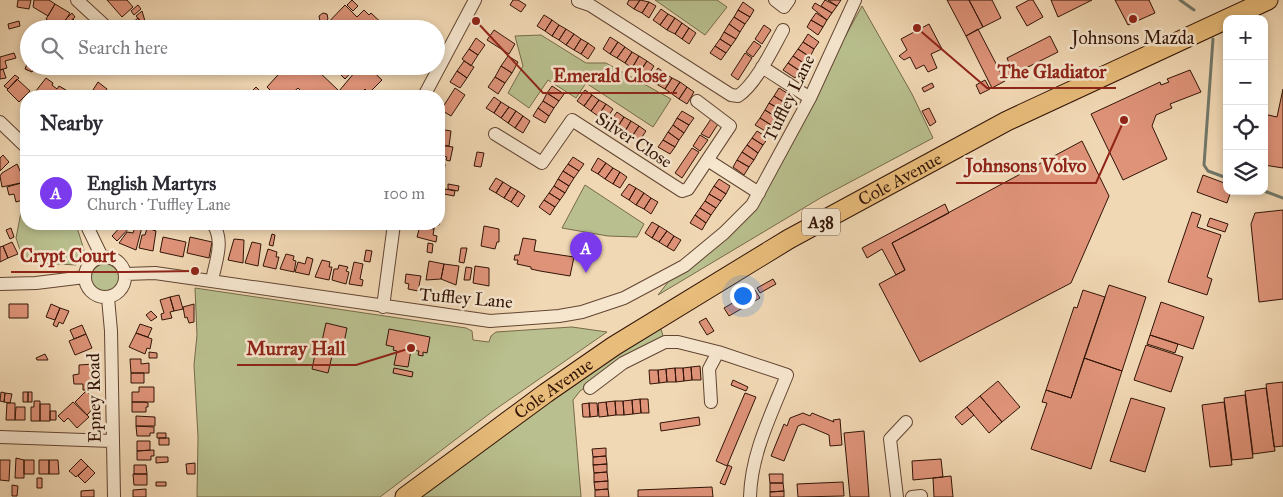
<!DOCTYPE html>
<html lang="en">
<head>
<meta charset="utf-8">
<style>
	body { margin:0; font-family:"IM FELL Great Primer",serif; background:#f2f2f3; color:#2b2b33 }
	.controls { position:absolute; right:15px; top:15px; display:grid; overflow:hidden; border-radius:10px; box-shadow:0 2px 8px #0003 }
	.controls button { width:45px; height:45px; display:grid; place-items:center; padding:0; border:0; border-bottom:1px solid #e1e1e2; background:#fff; color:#2b2b33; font:25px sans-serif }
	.you { position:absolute; left:742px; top:295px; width:18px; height:18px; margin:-12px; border:4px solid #fff; border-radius:50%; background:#1a73e8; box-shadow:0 0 0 8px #1a73e833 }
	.badge { display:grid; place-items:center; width:32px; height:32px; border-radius:50%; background:#7c3aed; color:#fff; font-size:16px; font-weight:700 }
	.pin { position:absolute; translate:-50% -41px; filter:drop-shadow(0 1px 2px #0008) }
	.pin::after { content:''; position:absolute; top:26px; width:18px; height:15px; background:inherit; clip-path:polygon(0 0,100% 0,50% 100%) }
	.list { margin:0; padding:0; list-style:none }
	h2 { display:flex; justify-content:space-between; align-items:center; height:65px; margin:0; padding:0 20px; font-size:21px }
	h2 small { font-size:16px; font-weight:400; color:#7c7c81 }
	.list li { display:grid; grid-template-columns:32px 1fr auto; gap:15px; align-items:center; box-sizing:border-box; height:75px; padding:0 20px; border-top:1px solid #e1e1e2 }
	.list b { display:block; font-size:19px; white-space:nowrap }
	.list p { margin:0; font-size:16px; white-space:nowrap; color:#7c7c81 }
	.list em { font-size:16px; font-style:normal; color:#7c7c81 }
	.icon { flex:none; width:28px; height:28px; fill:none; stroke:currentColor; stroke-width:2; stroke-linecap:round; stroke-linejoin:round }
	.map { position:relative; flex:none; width:1283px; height:497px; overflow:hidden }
	.search { position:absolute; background:#fff; box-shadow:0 2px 8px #0003; left:20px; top:20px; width:425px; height:55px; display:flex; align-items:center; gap:12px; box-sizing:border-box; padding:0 18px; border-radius:28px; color:#7c7c81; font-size:19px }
	.panel { position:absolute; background:#fff; box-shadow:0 2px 8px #0003; left:20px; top:90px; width:425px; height:140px; border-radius:20px }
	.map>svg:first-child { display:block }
	.green { fill:#b9bf8e; stroke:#766a4a }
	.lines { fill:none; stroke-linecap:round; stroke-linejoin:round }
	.stream { stroke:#71786a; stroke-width:3 }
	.building { fill:#df9379; stroke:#321407 }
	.minor-casing { stroke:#624532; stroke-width:14 }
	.highway-casing { stroke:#321407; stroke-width:21 }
	.minor { stroke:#f6e6ce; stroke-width:12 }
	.highway { stroke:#e8bc7a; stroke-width:19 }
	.poi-dot { fill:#8f2418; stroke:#f6e6ce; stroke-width:2 }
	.labels { text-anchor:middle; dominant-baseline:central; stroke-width:5; stroke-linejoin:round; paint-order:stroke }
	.shield { fill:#f6e6ce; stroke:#6d5343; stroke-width:1 }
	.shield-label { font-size:16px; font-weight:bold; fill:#321407 }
	.poi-label { font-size:18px; fill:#321407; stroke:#f6e6ce }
	.street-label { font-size:18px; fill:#321407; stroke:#f6e6ce }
	.leader { fill:none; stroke:#8f2418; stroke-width:2 }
	.callout-dot { fill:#8f2418; stroke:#f6e6ce; stroke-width:2 }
	.callout-label { font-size:19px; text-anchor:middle; font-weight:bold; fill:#8f2418; stroke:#f6e6ce; stroke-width:5; stroke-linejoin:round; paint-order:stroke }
</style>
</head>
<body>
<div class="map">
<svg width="1283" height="497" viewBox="0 0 1283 497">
	<rect width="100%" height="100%" fill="#f1d8b4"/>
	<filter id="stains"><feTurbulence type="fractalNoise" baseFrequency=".004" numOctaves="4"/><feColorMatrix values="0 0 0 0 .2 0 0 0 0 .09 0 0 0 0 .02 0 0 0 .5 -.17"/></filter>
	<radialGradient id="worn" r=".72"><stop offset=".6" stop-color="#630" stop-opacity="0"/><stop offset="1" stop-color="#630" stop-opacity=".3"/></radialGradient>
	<!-- green -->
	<path class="green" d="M655 0H717L727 7 705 35Z
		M862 6 912 94 933 138 822 197 658 295 676 272 752 205Z
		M541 35 586 63H606L671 99 653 127 586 83 576 98 548 80 529 108 508 93 523 66 515 36Z
		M585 185 644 224 637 237 608 236 562 228Z
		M26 201V224H76L84 250 76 265 24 262 16 238 23 202Z
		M91 278a14 14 0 1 1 28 0a14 14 0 1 1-28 0Z
		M195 288 466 328 472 331 473 340 489 342 491 336 496 332 572 327 607 332 493 411 380 497H197L198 437 194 365 197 335Z
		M660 326 664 339 656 341 580 391 573 400 581 497H416L568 387Z"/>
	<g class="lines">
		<!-- stream -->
		<path class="stream" d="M1180 0 1194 10
			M1213 39 1204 165 1208 171 1227 178
			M1264 191 1283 198"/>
	</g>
	<!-- building -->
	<path class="building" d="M18 0H31L29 9 17 7Z
		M34 0H49L55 4 48 16 33 7Z
		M107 0H127L133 7 122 17Z
		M352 0 358 6 353 11 347 5Z
		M513 0H518L526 5 521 12 510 5Z
		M629 0H640L634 9 627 4Z
		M640 0 649 2 642 13 634 9Z
		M825 0 837 6 832 13 821 6Z
		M828 0H841L837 6Z
		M947 0H969L983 27 966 36Z
		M969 0H992L1001 18 983 27Z
		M1029 0H1033L1043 17 1027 26 1016 7Z
		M1051 0H1092L1058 17Z
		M1115 0H1149L1155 13 1128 25Z
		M649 2 656 6 649 18 642 13Z
		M743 2 754 10 750 17 738 10Z
		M815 3 832 13 827 20 812 8Z
		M55 4 70 13 60 29 46 19Z
		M138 5 141 9 134 15 131 11Z
		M345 5 357 17 364 10 369 15 371 13 388 29H360L357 26 355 29H322Z
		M661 9 668 14 660 25 653 20Z
		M738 10 750 17 745 24 734 17Z
		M142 11 145 21 142 23 136 16Z
		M72 13 75 17 62 29 66 19Z
		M323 13 327 14 328 19 325 22 320 21 319 16Z
		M816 13 827 20 823 27 811 20Z
		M668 14 675 18 667 30 660 25Z
		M544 15 552 20 545 31 537 26Z
		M734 17 745 24 740 32 729 24Z
		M138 18 146 27 127 29 126 28Z
		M675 18 682 23 675 34 667 30Z
		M73 19 77 24 68 29 66 26Z
		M552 20 559 25 552 36 545 31Z
		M811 20 823 27 818 35 807 27Z
		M19 21 20 26 9 29 8 24Z
		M682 23 689 28 682 39 675 34Z
		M729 24 740 32 736 39 724 32Z
		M929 24 942 49 931 54 937 68 928 72 924 65 916 69 910 57 904 60 899 56 907 50 901 39Z
		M559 25 566 29 559 40 552 36Z
		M764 25 771 30 762 44 755 39Z
		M689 28 696 33 689 44 682 39Z
		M566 29 574 34 566 45 559 40Z
		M978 29 1005 81 992 88 966 36Z
		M494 30 515 44 509 54 487 40Z
		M724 32 736 39 731 46 720 39Z
		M574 34 581 39 574 50 566 45Z
		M808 34 819 42 814 49 803 42Z
		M1050 36 1058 52 1008 77 1002 66 1009 63 1007 58Z
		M610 37 618 42 610 54 603 49Z
		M476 38 485 45 478 55 469 49Z
		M581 39 588 43 581 54 574 50Z
		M720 39 731 46 726 53 715 46Z
		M754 41 761 46 753 57 746 52Z
		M618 42 625 47 617 58 610 54Z
		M803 42 814 49 810 57 798 49Z
		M588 43 595 48 588 59 581 54Z
		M715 46 726 53 721 60 710 53Z
		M625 47 632 52 625 63 617 58Z
		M469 49 478 55 471 66 462 59Z
		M798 49 810 57 805 64 793 56Z
		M632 52 639 56 632 68 625 63Z
		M14 53 16 58 5 61 7 68 0 70V57Z
		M745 53 752 58 738 80 731 75Z
		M508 56 518 62 512 73 501 66Z
		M639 56 647 61 639 73 632 68Z
		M793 56 805 64 800 71 788 63Z
		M29 59V66H35L32 72 25 69Z
		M464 61 474 67 467 78 457 71Z
		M647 61 654 66 647 77 639 73Z
		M788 63 800 71 795 78 783 70Z
		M286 66H318L316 69 339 91 360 66H367L382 80 369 93 365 89 359 96 354 94 351 96H303V93L298 88 289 96H247L256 87 265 96 270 90 267 87Z
		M332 66H357L345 79Z
		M501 66 512 73 505 83 495 77Z
		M658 68 665 73 658 85 650 80Z
		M3 69 6 78 0 79V70Z
		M1190 70 1201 92 1170 104 1172 108 1156 115 1152 126 1167 159 1123 180 1091 114 1160 82 1161 85 1169 82 1167 79Z
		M457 71 467 78 460 88 450 82Z
		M665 73 672 78 665 89 658 85Z
		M15 75 19 78 8 89 4 86Z
		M495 77 505 83 498 94 488 87Z
		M46 78 53 83 52 85 57 89 59 86 66 90 64 96H32Z
		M672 78 680 82 672 94 665 89Z
		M17 79 30 91 19 102 7 90Z
		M985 80 990 89 980 94 976 85Z
		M98 82 107 89 103 96 93 90Z
		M680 82 687 87 679 99 672 94Z
		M932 83 934 87 924 92 922 88Z
		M552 86 564 94 559 101 547 93Z
		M687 87 694 92 687 104 679 99Z
		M455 88 465 95 451 116 441 110Z
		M779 88 790 95 785 103 774 96Z
		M1283 89V168L1264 165V114L1277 117Z
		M585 90 592 95 584 106 577 101Z
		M547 93 559 101 554 108 543 101Z
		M592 95 599 100 591 111 584 106Z
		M774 96 785 103 781 110 769 103Z
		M494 97 501 102 494 113 486 108Z
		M599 100 606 104 598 116 591 111Z
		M543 101 554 108 549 116 538 108Z
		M501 102 509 107 501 118 494 113Z
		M769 103 781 110 776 117 765 110Z
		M606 104 613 109 605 121 598 116Z
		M509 107 516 111 508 123 501 118Z
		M538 108 549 116 545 123 533 116Z
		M929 108 936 122 930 126 922 111Z
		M765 110 776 117 771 125 760 118Z
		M516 111 523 116 515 128 508 123Z
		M682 111 694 118 689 125 677 118Z
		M617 112 624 117 617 128 609 123Z
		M523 116 530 121 523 133 515 128Z
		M624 117 631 121 624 133 617 128Z
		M677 118 689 125 684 133 673 125Z
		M760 118 771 125 767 132 755 125Z
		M711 119 718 124 709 138 701 134Z
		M631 121 639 126 631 138 624 133Z
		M673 125 684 133 679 140 668 132Z
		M639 126 646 131 638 143 631 138Z
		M439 129 451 131 449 146 439 145Z
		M757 131 768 138 763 145 752 138Z
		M668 132 679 140 675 147 663 140Z
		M700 135 708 140 700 151 693 146Z
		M752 138 763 145 758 153 747 145Z
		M663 140 675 147 670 154 658 147Z
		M1082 141 1109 196 1071 283 920 362 879 284 905 270 892 243Z
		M439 145 453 147 450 161 446 160 447 157 439 155Z
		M747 145 758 153 754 160 742 152Z
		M692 148 699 152 682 178 675 173Z
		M477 152 484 153 481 167 474 166Z
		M742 152 754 160 749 167 737 160Z
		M3 155 9 162 0 171V158Z
		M573 157 584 164 579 171 568 164Z
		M598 158 606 163 598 174 591 170Z
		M737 160 749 167 744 175 733 167Z
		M439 162 445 164 444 174 439 173Z
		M606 163 613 168 605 179 598 174Z
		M17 164 25 182 2 187 0 176 2 173Z
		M568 164 579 171 574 178 563 171Z
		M613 168 620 172 613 184 605 179Z
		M563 171 574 178 569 186 558 179Z
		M620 172 627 177 620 188 613 184Z
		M439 173 444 174 442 184 439 183Z
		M1203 175 1227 184V191H1231L1227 203 1197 192Z
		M496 178 503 182 496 193 489 189Z
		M558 179 569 186 565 193 554 186Z
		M719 179 730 186 726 194 714 186Z
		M25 182 26 199 16 202 14 194 9 195 7 187Z
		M503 182 511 187 504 198 496 193Z
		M448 184 459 186 458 191 448 189Z
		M629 184 636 188 629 200 621 195Z
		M554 186 565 193 560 200 549 193Z
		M714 186 726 194 721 201 709 194Z
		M511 187 518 191 511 202 504 198Z
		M636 188 644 193 636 205 629 200Z
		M445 189 455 191 454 196 444 194Z
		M518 191 525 196 518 207 511 202Z
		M549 193 560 200 555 207 544 200Z
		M644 193 651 198 644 209 636 205Z
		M709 194 721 201 716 208 705 201Z
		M651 198 658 202 651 214 644 209Z
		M544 200 555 207 550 215 539 207Z
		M705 201 716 208 711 215 700 208Z
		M945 204 949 213 892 243 905 270 896 275 882 249 867 258 862 248Z
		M700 208 711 215 706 223 695 215Z
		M1283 210V299L1259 302 1251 224 1255 213Z
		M1192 212 1201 215 1197 227 1221 235 1207 277 1212 279 1207 295 1168 282Z
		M695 215 706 223 702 230 690 223Z
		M439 217H440L439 225 435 224 434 229 420 226V224H439Z
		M1210 218 1228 224 1225 232 1207 226Z
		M652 222 659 226 652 238 645 233Z
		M123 224 132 225 117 241 112 236Z
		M136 225 142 227 136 250 119 243 127 232 133 233Z
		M420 226 434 229 433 235 437 236 436 242 417 237Z
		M484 226 499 229V242H497L495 249 481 246Z
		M659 226 667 231 659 242 652 238Z
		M11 228 14 237 10 239 6 230Z
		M147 228 156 231 153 251 139 248 142 235H145Z
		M667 231 674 236 667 247 659 242Z
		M272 234 275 235 273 246 269 245Z
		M674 236 681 240 674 251 667 247Z
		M163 237 186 242 183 257 160 252Z
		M190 237 212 242 209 258 187 253Z
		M523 238 536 240 534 251 574 257 570 276 540 271 531 269V267L517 264 518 260H514L515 255H519Z
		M234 239 244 240 243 263 228 260Z
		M12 242 18 254 8 258 3 246Z
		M252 242 261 244 258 266 245 263Z
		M428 243 433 244 432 253 427 252Z
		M3 246 8 258 0 262V247Z
		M461 248H467L464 263 459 262Z
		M268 249 277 252 276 257H279L276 269 263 266Z
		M366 250 372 251 370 262 364 261Z
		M286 254 294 256 293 260 296 261 294 272 280 269Z
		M307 257 313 259 309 275 295 272 298 262 305 264Z
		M322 260 330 262 329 267H332L329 280 315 277Z
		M429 261 444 264 441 279 426 280Z
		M354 262 363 264 360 279 363 280 362 286 349 284Z
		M444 264 459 266 456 285 441 279Z
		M339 265 348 267 346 271 349 272 346 284 332 280 334 269H338Z
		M475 266 489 268V286L473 283Z
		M466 267 472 268 470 280H464Z
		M406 274 421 276 418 291 408 289 409 284 405 283Z
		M773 279 776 284 760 293 757 288Z
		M1109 285 1146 297 1122 371 1084 358Z
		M755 290 760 298 729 316 724 308Z
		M1083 290 1105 297 1071 398 1046 390 1074 307 1077 308Z
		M179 295 183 309 174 311 170 297Z
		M170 297 174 311 170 312 172 318 162 320 161 314 164 313 160 300Z
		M1161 302 1204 317 1193 349 1150 335Z
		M9 304H28V318H9Z
		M51 304 60 308 55 320 46 317Z
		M194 304V322L189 323 187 317 185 318 183 307Z
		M60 308 69 311 63 324 59 322 57 327 53 325Z
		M151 311 157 317 151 321 146 315Z
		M706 318 714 331 707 335 699 322Z
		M326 323 347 328 342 352 333 350 335 343 328 373 312 369 318 340 322 341Z
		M140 324 152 328 148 337 136 333Z
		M82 325 86 334 74 339 70 330Z
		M389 329 430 337 427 353 423 352V356L418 355 419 351 411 350 408 367 394 365 397 351 393 350 394 347 386 345Z
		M136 333 152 339 150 349 147 348 145 354 129 347Z
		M86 334 92 348 75 355 69 341Z
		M1150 335 1178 344 1175 353 1147 344Z
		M1146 345 1183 357 1171 392 1134 380Z
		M149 352 157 353V358H149Z
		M45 354 48 360H37L36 358Z
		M1084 358 1122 371 1091 469 1031 449 1047 403 1042 402 1046 390 1071 398Z
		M130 359H141V364L149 363V373H131Z
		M93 364 92 390H83V384H74L73 375 79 374V365Z
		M700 366 701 380H692L691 367Z
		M691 367 692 380 684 381 683 368Z
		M394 368 413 372 412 377 393 373Z
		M675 368H683L684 381 676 382Z
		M675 368 676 382H667L666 369Z
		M666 369 667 382 659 383 658 370Z
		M649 370H658L659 383 650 384Z
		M131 373H144V383H131Z
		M733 380 748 387 746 391 731 385Z
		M998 381 1020 407 1002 422 980 396Z
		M1283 382V446L1274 447 1266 384Z
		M139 387H154V402H132V392H139Z
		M1266 388 1275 451 1253 454 1245 391Z
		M86 391 98 403 87 415 75 402Z
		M1 392 5 393 4 402 0 401Z
		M23 392H28V402H23Z
		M28 392H32V402H28Z
		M5 393 12 394 10 403 4 402Z
		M745 393 756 397 727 466 716 461Z
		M1245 395 1253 458 1232 460 1224 398Z
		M980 396 1002 422 989 433 967 407Z
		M1131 398 1165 408 1145 472 1110 461Z
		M640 399H648L649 413H641Z
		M640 399 641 413 633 414 632 400Z
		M632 400 633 414 624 415 623 401Z
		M34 401H40V421H31V407H34Z
		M615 401H623L624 415H616Z
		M615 401 616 415 608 416 606 402Z
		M73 402 89 417 77 428 68 418 64 422 58 416Z
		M132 402H145L148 403V407H146V412H132Z
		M606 402 608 416 599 417 598 403Z
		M1224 402 1232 465 1210 467 1202 405Z
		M7 403H15V420H6Z
		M589 403H597L598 416 590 417Z
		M589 403 590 417H583L582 404Z
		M40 404H50V421H40Z
		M16 407H25V420H15Z
		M967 407 974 415 962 425 955 417Z
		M50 411H56V420H50Z
		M803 413 810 416 812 413 834 422 833 420 840 419 842 445 830 446 829 435 803 424 798 426 784 461 771 456 784 424 787 426 790 418Z
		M136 416 155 417V426H136Z
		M699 417 700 425 661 431 660 423Z
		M136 426 154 427V433H150V436H137Z
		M864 431 869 497H850L844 433Z
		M157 433H166V438H157Z
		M159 438H169V445H159Z
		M137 441H150V450L137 451Z
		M606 448V456L593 457 592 449Z
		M154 450V456H151V460H137V451Z
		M606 456 607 464 593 465V457Z
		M156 457H168V462L156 463Z
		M16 458 24 460V478H15Z
		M81 459 88 466 76 477 69 471Z
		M941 459 943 477 913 480 912 461Z
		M0 460H10L9 481 0 480Z
		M24 460H34V474H24Z
		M39 460H49V474H39Z
		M49 460H58L59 474H49Z
		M195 463V474H187L186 464Z
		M607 464V472L594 473 593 465Z
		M134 465H146L147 474H134Z
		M728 465 732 467 725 485 720 483Z
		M88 466 95 473 85 483 78 476Z
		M607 472 608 481 594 482V473Z
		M133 474H147V485H134Z
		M769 474H783V483H770Z
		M951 476 953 497H934L933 478Z
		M37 478H42V488H37Z
		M608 481V489L595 490 594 482Z
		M156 482H166V486H156Z
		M843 482 844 496 798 497 797 484Z
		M770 483H783L784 491 770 492Z
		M12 485 18 486 17 496H12Z
		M712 487 713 497H638V490Z
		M146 489V497H133V490Z
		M608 489 609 497H595V490Z
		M94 490V497H81V491Z
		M784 491V497H770V492Z"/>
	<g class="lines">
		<!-- minor casing -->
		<g class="minor-casing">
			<path id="minor" d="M77 0 104 25
				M775 0 784 7 789 0
				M578 1 590 5 731 95 738 96C756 84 772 50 783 30
				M762 67 810 98
				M424 96 475 0
				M0 122 26 147
				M495 134 542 163 572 120 682 191 688 189 730 126 697 101
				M709 161 759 193
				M86 224 102 257
				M85 277a20 20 0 1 1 40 0a20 20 0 1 1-40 0Z
				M126 274 155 273 490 321 559 316 582 312 624 298 684 266 724 233 752 205 810 98 855 0
				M212 281C215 262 225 242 213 224
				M0 284 36 283 85 277
				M108 298 111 331 114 497
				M383 307 394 224
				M590 388 623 363 665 342H678L718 352 787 375C771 415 751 454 750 497
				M711 402 709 369 718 352
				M0 437 112 441
				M897 497 890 439 906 422
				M912 497 921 496"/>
		</g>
		<!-- highway casing -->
		<g class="highway-casing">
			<g id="highway">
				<path id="s1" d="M405 497 546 393 614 346 789 239 1007 121 1268 0"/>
			</g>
		</g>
		<!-- minor -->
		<use href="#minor" class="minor"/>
		<!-- highway -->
		<use href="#highway" class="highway"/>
	</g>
	<!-- markers -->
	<circle class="poi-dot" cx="1133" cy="19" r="5"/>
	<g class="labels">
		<!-- shield labels -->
		<rect class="shield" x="802" y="208.5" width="38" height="27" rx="4"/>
		<g class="shield-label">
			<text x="821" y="222">A38</text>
		</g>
		<!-- poi labels -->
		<g class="poi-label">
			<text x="1133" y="38">Johnsons Mazda</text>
		</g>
		<!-- street labels -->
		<g class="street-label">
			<text transform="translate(789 98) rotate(-64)">Tuffley Lane</text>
			<text transform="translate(634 140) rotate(33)">Silver Close</text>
			<text stroke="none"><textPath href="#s1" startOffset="589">Cole Avenue</textPath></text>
			<text transform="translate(466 298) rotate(5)">Tuffley Lane</text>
			<text stroke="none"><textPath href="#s1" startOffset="184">Cole Avenue</textPath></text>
			<text transform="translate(94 398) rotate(-91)">Epney Road</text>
		</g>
	</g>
	<!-- callouts -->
	<path class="leader" d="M917 28L987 88H1116M476 21L543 93H677M1124 120L1096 183H956M195 271L126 272H11M411 348L356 365H237"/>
	<g class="callout-dot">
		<circle cx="917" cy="28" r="5"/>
		<circle cx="476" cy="21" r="5"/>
		<circle cx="1124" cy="120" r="5"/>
		<circle cx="195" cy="271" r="5"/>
		<circle cx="411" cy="348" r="5"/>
	</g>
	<g class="callout-label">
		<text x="1052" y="78">The Gladiator</text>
		<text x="610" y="82">Emerald Close</text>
		<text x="1026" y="172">Johnsons Volvo</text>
		<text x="68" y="262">Crypt Court</text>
		<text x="296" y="355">Murray Hall</text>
	</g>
	<rect width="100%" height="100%" filter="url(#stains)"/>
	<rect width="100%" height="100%" fill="url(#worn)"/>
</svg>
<div class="controls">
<button>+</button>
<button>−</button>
<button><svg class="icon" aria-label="locate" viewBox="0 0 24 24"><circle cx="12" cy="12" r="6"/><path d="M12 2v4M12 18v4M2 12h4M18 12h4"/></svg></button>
<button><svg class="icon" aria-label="layers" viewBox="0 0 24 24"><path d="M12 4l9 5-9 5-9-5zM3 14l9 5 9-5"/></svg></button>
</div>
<div class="you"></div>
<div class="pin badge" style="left:586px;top:273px">A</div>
<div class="search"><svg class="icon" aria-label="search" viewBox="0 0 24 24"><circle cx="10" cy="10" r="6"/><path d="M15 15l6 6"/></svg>Search here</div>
<section class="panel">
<h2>Nearby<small></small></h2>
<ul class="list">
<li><span class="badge">A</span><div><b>English Martyrs</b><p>Church · Tuffley Lane</p></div><em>100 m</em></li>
</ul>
</section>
</div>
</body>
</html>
